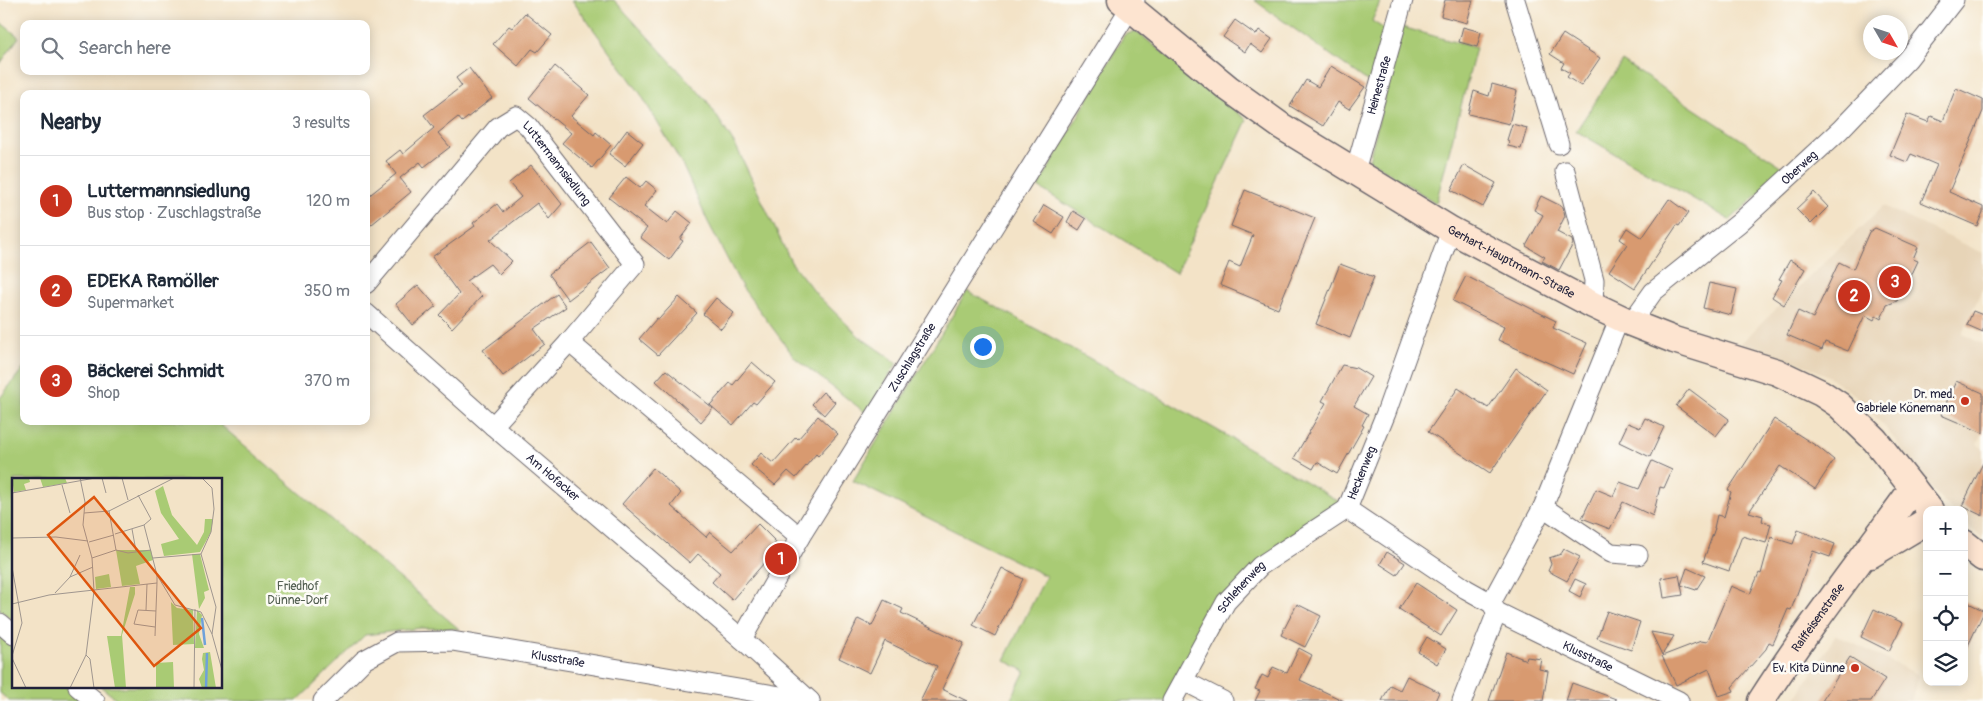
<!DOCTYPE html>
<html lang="en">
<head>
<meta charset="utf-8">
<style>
	body { margin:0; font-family:Pangolin,sans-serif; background:#f2f2f3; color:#1f2937 }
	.controls { position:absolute; right:15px; bottom:15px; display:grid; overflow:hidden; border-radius:10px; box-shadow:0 2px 12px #0003 }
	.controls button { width:45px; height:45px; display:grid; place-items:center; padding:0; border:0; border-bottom:1px solid #e0e1e3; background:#fff; color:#1f2937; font:25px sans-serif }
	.compass { position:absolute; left:1863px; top:15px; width:45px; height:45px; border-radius:50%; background:#fff; box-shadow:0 2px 12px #0003; rotate:129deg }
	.you { position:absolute; left:982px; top:346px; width:18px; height:18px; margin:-12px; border:4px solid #fff; border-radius:50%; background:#1a73e8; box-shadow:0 0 0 8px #1a73e833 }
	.badge { display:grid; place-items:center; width:32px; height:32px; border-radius:50%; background:#c8321e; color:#fff; font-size:16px; font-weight:700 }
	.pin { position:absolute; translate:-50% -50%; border:2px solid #fff; box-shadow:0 1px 5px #0006 }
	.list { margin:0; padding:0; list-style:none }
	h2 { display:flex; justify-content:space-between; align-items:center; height:65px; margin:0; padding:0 20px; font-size:21px }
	h2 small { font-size:16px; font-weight:400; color:#747a83 }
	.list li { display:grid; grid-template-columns:32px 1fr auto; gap:15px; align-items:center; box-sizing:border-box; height:90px; padding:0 20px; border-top:1px solid #e0e1e3 }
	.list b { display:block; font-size:19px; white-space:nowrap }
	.list p { margin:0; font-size:16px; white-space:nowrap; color:#747a83 }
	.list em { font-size:16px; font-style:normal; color:#747a83 }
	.icon { flex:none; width:28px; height:28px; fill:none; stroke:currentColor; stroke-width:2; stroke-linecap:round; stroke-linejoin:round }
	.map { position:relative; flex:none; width:1983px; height:701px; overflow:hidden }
	.search { position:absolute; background:#fff; box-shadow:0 2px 12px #0003; left:20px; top:20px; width:350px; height:55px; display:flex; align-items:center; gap:12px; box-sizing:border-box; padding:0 18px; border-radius:10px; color:#747a83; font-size:19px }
	.panel { position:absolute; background:#fff; box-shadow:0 2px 12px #0003; left:20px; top:90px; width:350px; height:335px; border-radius:10px }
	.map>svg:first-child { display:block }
	.built { fill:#e7d4b7 }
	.green { fill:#a9cb74; stroke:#667658 }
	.building { fill:#d89a70 }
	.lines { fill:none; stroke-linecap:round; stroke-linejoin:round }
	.street-casing { stroke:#6b666c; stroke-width:21 }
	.secondary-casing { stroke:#6b666c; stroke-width:29 }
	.street { stroke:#fff; stroke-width:19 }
	.secondary { stroke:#fde4d0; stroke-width:26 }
	.poi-dot { fill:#c8321e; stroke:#fdfcf7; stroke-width:2 }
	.labels { text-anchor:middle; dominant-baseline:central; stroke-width:5; stroke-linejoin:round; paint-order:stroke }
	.street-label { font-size:12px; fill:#22223b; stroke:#fdfcf7 }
	.poi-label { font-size:12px; fill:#22223b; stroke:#fdfcf7; text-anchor:end }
	.park-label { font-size:12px; fill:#515d4f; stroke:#fdfcf7 }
	.inset-river { fill:none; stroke:#6fa1da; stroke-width:2.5 }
	.inset-road { fill:none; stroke:#9f968f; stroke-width:1 }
	.view { fill:#de560e; fill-opacity:0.15; stroke:#de560e; stroke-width:2.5 }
	.inset-edge { fill:none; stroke:#22223b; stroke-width:2.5 }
</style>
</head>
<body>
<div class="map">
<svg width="1983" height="701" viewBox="0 0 1983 701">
	<rect width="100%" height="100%" fill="#fdfcf7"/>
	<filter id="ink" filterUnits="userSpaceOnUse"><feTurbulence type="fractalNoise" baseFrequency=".02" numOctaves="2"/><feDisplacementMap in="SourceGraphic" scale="10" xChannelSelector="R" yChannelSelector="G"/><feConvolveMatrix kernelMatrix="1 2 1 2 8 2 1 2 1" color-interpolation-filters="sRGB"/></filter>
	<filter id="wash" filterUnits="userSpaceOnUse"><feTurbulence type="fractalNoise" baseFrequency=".0096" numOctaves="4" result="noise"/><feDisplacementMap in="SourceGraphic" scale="20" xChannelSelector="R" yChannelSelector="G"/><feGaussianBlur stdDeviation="1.12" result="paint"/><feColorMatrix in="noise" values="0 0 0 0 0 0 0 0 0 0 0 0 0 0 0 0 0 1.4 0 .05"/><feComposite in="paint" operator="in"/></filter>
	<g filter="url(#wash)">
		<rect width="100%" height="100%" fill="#f3e3c7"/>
		<!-- built -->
		<path class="built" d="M1883 206 1983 253V287L1962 334 1983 344V432L1977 445 1983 448V539L1964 522V510H1952L1935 493 1885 427 1855 395 1828 376 1801 363 1740 344Z
			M1836 635 1919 675 1911 701H1794Z"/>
		<!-- green -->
		<path class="green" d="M572 0H614L707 101 737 148 791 262 817 295 860 337 897 363 866 413 795 358 742 287 708 222 682 164 640 93Z
			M1254 0H1381L1372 21 1389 32 1374 86Z
			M0 22 19 37 0 64Z
			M1402 27 1476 48 1436 203 1369 160Z
			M1136 31 1247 120 1176 273 1038 187 1124 35Z
			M1622 61 1786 169 1730 220 1576 131Z
			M967 291C1093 360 1219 429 1343 504L1258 563 1167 701H1010L1025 671 1004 660 1046 576 853 481Z
			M24 367V421H216L459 629 421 628 365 635 297 701H119L101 687H221V480H14V621L0 610V398Z
			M0 631 14 642V687H70L87 701H9L0 693Z"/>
		<g id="blocks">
			<!-- building -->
			<path class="building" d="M1445 0H1473L1467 23 1441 16Z
				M525 13 552 35 537 52 532 49 518 66 493 44 509 26 512 28Z
				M1235 20 1256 35 1259 30 1272 39 1262 53 1250 44 1245 52 1223 37Z
				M1463 27 1481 32 1477 47 1459 42Z
				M1563 34 1600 58 1581 86 1567 77 1570 73 1561 68 1564 63 1550 54Z
				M555 66 589 95 571 116 594 135 596 132 611 145 592 168 562 143 571 133 529 98Z
				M1331 66 1365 87 1349 109 1338 102 1323 126 1290 106 1306 80 1318 87Z
				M469 68 492 98 462 122 458 117 438 133 450 147 424 167 420 162 400 178 411 192 366 229V198L396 174 386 161 400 150 403 154 434 128 424 115 462 86 456 78Z
				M1492 84 1517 91 1509 124 1468 114 1474 91 1489 96Z
				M1956 88 1983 100V111L1949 192 1983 207V212L1977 226 1921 202 1937 165 1911 154 1907 162 1890 155 1907 114 1928 122 1931 116 1943 121Z
				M1512 124 1527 128 1521 149 1508 146 1509 141 1507 140Z
				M627 130 643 143 625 166 609 154Z
				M531 165 562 204 549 219 537 203 490 240 512 261 499 274 490 264 466 281 482 296 452 328 439 315 459 294 432 257 475 226 473 223 497 204 503 212 521 197 509 183Z
				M1464 165 1496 183 1483 207 1451 190Z
				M626 177 640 188 646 181 657 190 644 206 667 224 677 211 692 223 680 239 683 241 669 260 640 237 647 228 609 198Z
				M1245 190 1315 218 1278 309 1220 285 1229 262 1240 267 1253 235 1231 226Z
				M1814 192 1828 207 1811 224 1796 209Z
				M1541 196 1563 207 1565 216 1557 232 1572 240 1573 244 1559 270 1542 261 1545 257 1526 246 1543 215 1534 210Z
				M1669 199 1688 213 1679 226 1677 225 1635 288 1609 271 1627 244 1620 239 1627 228 1642 238Z
				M1044 205 1064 217 1053 234 1034 222Z
				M1073 211 1086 219 1079 230 1067 222Z
				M1875 228 1918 247 1913 259 1918 261 1903 293 1901 292 1897 301 1887 305 1881 319 1876 316 1874 320 1865 315 1848 351 1825 342 1822 350 1787 335 1798 311 1813 318 1839 262 1853 269 1869 232Z
				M591 242 610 268 568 300 549 274Z
				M1790 260 1805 269 1784 305 1772 297 1782 280 1779 279Z
				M1340 264 1374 277 1350 338 1316 324Z
				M1466 276 1556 321 1553 328 1587 343 1573 374 1498 340 1504 327 1453 301Z
				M1709 283 1737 289 1731 315 1703 308Z
				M418 285 436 306 413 325 396 304Z
				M557 294 566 307 534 329 545 344 503 376 483 350Z
				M679 297 697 313 658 355 639 339 657 318 659 319Z
				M716 298 734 313 721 329 703 314Z
				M1973 311 1983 315V332L1967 325Z
				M752 362 775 382 756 404 753 402 733 425 710 405 730 383 733 385Z
				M1342 365 1356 368 1371 377 1354 406 1368 414 1362 425 1364 426 1337 474 1317 462 1313 469 1294 458 1326 403 1322 401Z
				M1516 368 1547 390 1490 473 1428 432 1458 388 1488 408Z
				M666 370 713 408 701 422 656 381Z
				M1956 381 1983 393V433L1941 415Z
				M1689 389 1729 419 1716 436 1676 406Z
				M823 392 835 402 824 415 812 404Z
				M818 416 838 434 818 456 816 454 796 478 788 471 775 485 751 465 761 453 773 463 796 437 798 439Z
				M1645 418 1664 427 1650 457 1619 442 1628 423 1640 428Z
				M1774 419 1818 447 1834 460 1815 489 1780 466 1749 512 1763 516 1762 522 1771 524 1766 543 1742 536 1729 571 1703 562 1715 528H1714L1717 515 1724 517 1731 492 1728 490Z
				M1652 461 1672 470 1664 488 1660 487 1653 516 1623 502 1610 529 1582 518 1596 489 1613 496 1620 482 1639 489Z
				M1983 463V516L1962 506Z
				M653 468 681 493 671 506 706 537 710 532 733 551 758 524 776 542 764 563 732 600 712 582 720 573 698 554 690 563 622 504Z
				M1798 530 1835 544 1830 557 1813 551 1791 610 1788 609 1773 644 1769 642 1766 649 1732 687 1734 691 1719 696 1709 669 1676 685 1662 656 1701 641 1707 642 1731 586 1750 594 1759 573 1761 574 1771 537 1793 544Z
				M1564 549 1580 557 1567 581 1548 571 1551 564 1549 558 1561 554Z
				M1387 552 1405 563 1397 575 1380 564Z
				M1002 568 1023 579 995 636 973 625Z
				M1687 568 1705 576 1696 590 1681 585Z
				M1679 575 1683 595 1664 598 1661 578Z
				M1575 579 1586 584 1580 597 1569 591Z
				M1416 583 1457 610 1441 636 1399 609Z
				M884 600 903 609 901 613 964 643 942 689 967 701H920L937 666 885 641 870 673 839 658 858 619 872 626Z
				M1964 601 1983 610V614L1964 654Z
				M1297 604 1321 616 1305 647 1281 635Z
				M1874 609 1903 623 1889 651 1861 637Z
				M1607 611 1640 622 1631 650 1597 638Z
				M1651 632 1674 636 1662 655Z
				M1427 637 1446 649 1437 664 1418 652Z
				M1299 648 1312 655 1300 680 1344 701H1255L1260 691 1255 689 1262 675 1268 678 1273 667 1287 673Z
				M1506 652 1526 660 1527 657 1541 659 1539 669 1548 671 1543 701H1489Z
				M1850 657 1885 679 1871 701H1822Z
				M1407 676 1439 692 1435 701H1382L1390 685 1400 690Z
				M1572 683 1616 699V701H1566Z"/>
		</g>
	</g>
	<g filter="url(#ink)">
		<use href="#blocks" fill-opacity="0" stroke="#6b666c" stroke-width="1"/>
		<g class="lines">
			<!-- street casing -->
			<g class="street-casing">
				<g id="street">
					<path d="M1515 0 1559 144"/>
					<path id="s1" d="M1355 171 1403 0"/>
					<path d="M1565 171 1594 280 1593 305"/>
					<path id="s2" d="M366 284 498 127 516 116 528 126 635 264 569 342 493 426"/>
					<path id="s3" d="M366 313 493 426 742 639"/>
					<path id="s4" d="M1631 323 1653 292 1739 223 1840 130 1908 59 1954 0"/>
					<path d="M569 342 800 537"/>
					<path d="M1543 507 1611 553 1638 555"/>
					<path id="s5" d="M1347 509 1466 589 1491 603 1497 612 1679 701"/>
					<path id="s6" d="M1347 509 1386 413 1451 230"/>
					<path d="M1491 603 1543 507 1620 317"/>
					<path d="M0 623 14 635"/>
					<path d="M1184 681 1223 701"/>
					<path d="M78 687 95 701"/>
					<path id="s7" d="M323 701 364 660 397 642 452 641 810 701"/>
					<path id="s8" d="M810 701 742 639 800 537 1135 0"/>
					<path id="s9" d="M1172 701 1226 602 1260 566 1347 509"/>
					<path d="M1462 701 1497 612"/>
				</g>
			</g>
			<!-- secondary casing -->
			<g class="secondary-casing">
				<g id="secondary">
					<path id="s10" d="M1121 0 1228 88 1281 126 1451 230 1593 305 1631 323 1674 340 1777 372 1821 393 1839 405 1875 440 1930 510"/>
					<path d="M1964 543 1983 558"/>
					<path d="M1870 555 1927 521"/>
					<path id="s11" d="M1761 701C1808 627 1862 559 1913 488"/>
				</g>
			</g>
			<!-- street -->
			<use href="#street" class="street"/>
			<!-- secondary -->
			<use href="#secondary" class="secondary"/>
		</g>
	</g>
	<!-- markers -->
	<g class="poi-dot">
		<circle cx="1965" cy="401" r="5"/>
		<circle cx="1855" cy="668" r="5"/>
	</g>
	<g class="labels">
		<!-- street labels -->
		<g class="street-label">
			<text stroke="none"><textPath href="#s1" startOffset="89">Heinestraße</textPath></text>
			<text stroke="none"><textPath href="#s2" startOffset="289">Luttermannsiedlung</textPath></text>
			<text stroke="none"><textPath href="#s4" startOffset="230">Oberweg</textPath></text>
			<text stroke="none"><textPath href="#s10" startOffset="471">Gerhart-Hauptmann-Straße</textPath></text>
			<text stroke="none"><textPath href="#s8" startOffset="421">Zuschlagstraße</textPath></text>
			<text stroke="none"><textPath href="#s6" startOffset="39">Heckenweg</textPath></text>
			<text stroke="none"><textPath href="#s3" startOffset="249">Am Hofacker</textPath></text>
			<text stroke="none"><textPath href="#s9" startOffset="134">Schlehenweg</textPath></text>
			<text stroke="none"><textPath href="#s11" startOffset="101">Raiffeisenstraße</textPath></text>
			<text stroke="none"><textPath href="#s5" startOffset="284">Klusstraße</textPath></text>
			<text stroke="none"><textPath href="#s7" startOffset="258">Klusstraße</textPath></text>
		</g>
		<!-- poi labels -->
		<g class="poi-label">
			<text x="1955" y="394">Dr. med.<tspan x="1955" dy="14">Gabriele Könemann</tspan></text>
			<text x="1845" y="668">Ev. Kita Dünne</text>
		</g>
		<!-- park labels -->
		<g class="park-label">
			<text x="298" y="586">Friedhof<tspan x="298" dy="14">Dünne-Dorf</tspan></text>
		</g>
	</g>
	<!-- overview -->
	<g transform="translate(12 478)">
		<rect width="210" height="210" fill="#f3e3c7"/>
		<path d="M0 0H17L18 4 12 6 14 12 2 14ZM28 0H53L55 5 31 9ZM151 8 160 37 185 67 192 54 193 41H201L199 54 188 74 152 78 149 66 167 61 149 35 143 13ZM104 72H139L141 82 124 88 128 106 110 108ZM180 76H188L197 112 192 114 193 120 187 131ZM97 96 99 109 84 111 83 99ZM118 109H123V116L110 157 114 210H103L95 158H109ZM159 124 165 130 181 132 182 166 161 167ZM185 132 190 137 187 156 192 170H183ZM198 174 204 210H190L187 201 192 192 190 181 191 175ZM161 184 162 210H144V185Z" fill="#a9cb74"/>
		<path class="inset-river" d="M190 140 193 167M194 210 195 175"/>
		<path class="inset-road" d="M90 0 94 15M110 0 116 22M190 0 200 10 202 31 199 54 189 76 204 129 200 156M50 7 58 35M0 15 83 0M97 33 104 72M72 35 97 33 162 0M132 47 145 97 163 127 189 134 200 156 210 192M120 51 124 73M103 56 132 47 139 41 126 17M0 60 44 59 76 63M77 64 102 57M104 72 116 75 139 72M80 80 104 72M141 80 189 76M0 89 10 145 0 178M58 99 68 77M43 115 58 99 81 89M0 126 37 117 145 105V97M134 132 135 106M143 149 122 146 126 132 144 133M143 158 145 105M74 177 78 181 82 210M0 180 14 210M58 210 74 177 82 113 80 80 71 47 73 24 68 0M182 210 183 131"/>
		<path class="view" d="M82 19 189 150 142 188 36 57Z"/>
		<rect width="210" height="210" class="inset-edge"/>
	</g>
</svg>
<div class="controls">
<button>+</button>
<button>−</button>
<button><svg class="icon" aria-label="locate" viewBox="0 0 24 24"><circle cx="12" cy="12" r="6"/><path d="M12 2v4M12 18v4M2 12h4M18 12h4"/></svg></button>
<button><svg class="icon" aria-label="layers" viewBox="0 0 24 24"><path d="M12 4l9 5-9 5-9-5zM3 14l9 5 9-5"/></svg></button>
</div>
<svg class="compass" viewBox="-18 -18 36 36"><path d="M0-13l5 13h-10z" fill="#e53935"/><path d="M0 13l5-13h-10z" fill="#747a83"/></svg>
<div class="you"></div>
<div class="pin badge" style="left:781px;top:559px">1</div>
<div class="pin badge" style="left:1854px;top:296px">2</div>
<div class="pin badge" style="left:1895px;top:282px">3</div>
<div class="search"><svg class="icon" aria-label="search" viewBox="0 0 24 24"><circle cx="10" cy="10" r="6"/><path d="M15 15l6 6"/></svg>Search here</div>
<section class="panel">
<h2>Nearby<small>3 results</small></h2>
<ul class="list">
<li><span class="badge">1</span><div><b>Luttermannsiedlung</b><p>Bus stop · Zuschlagstraße</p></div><em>120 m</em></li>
<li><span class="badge">2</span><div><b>EDEKA Ramöller</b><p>Supermarket</p></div><em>350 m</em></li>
<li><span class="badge">3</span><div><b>Bäckerei Schmidt</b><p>Shop</p></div><em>370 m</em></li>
</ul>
</section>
</div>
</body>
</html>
